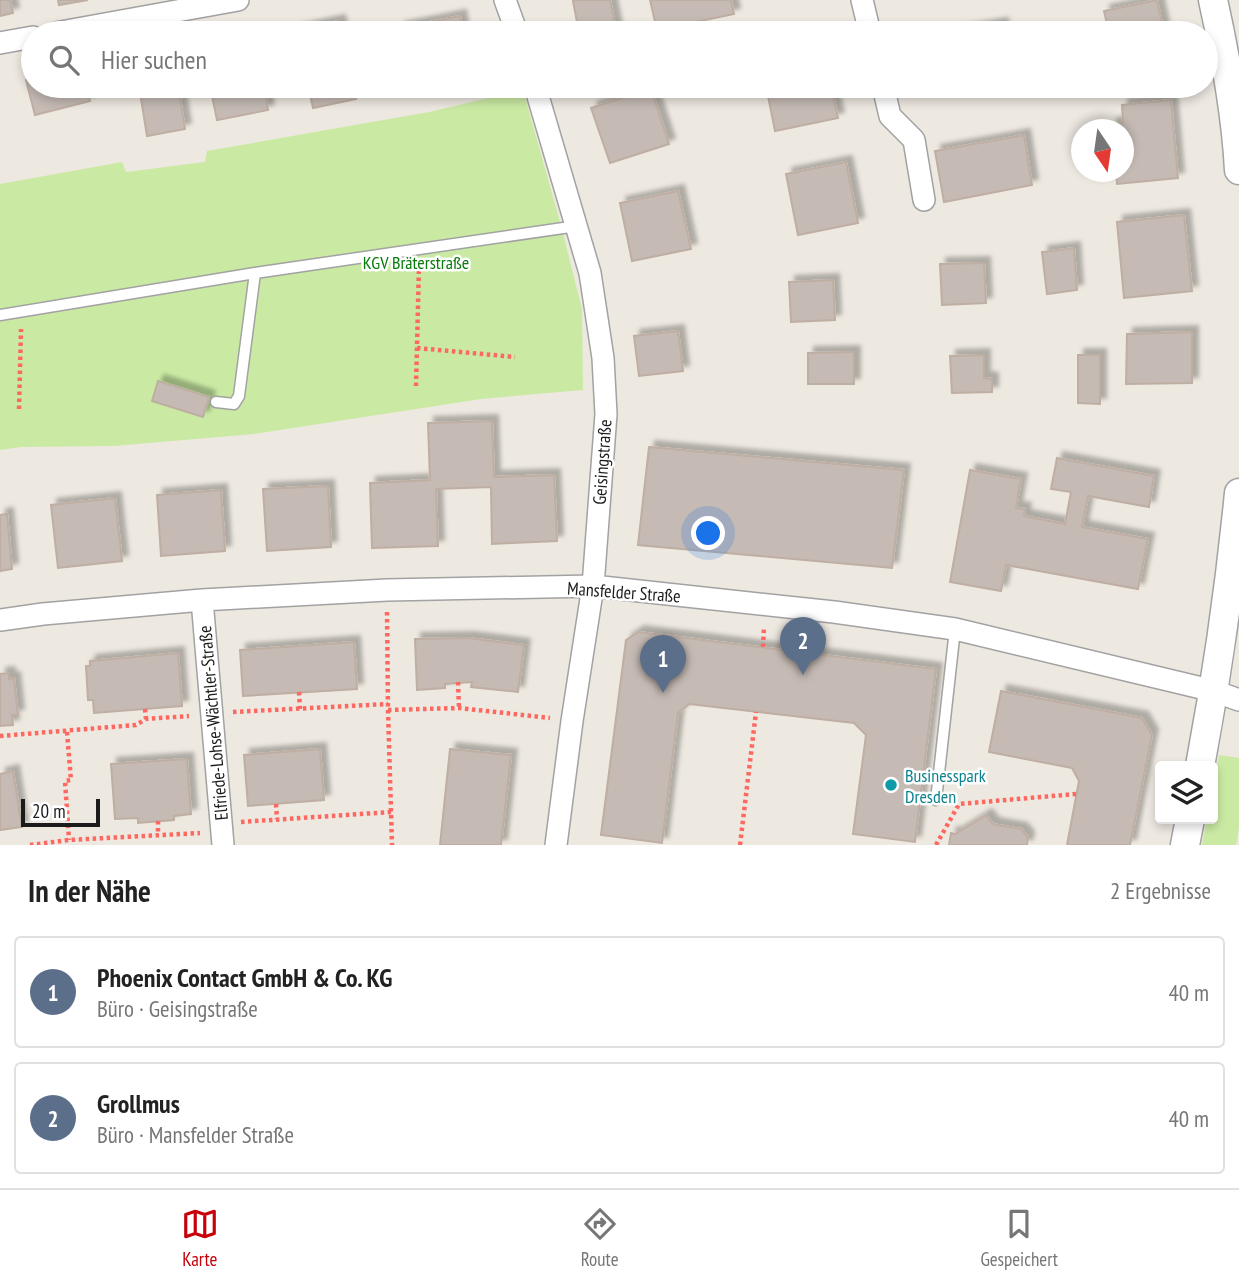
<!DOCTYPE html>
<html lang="de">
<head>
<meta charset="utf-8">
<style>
	body { margin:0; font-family:"PT Sans Narrow",sans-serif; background:#f2f2f2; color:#222 }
	.controls { position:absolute; right:21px; bottom:21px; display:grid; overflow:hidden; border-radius:7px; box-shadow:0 4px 10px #0003 }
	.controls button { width:63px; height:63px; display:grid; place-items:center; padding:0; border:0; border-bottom:2px solid #e0e0e0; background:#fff; color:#222; font:35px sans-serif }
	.compass { position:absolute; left:1071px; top:119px; width:63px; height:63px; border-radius:50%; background:#fff; box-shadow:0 4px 10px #0003; rotate:167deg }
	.scale { position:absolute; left:21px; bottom:18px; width:79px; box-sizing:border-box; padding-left:7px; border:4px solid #1b1b1b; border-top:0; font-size:19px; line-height:24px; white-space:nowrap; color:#1b1b1b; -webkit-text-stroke:5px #fff; paint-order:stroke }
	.you { position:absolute; left:709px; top:534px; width:24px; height:24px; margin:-18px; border:5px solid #fff; border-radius:50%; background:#1a73e8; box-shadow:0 0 0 10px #1a73e833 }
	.badge { display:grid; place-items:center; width:46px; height:46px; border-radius:50%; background:#c7000a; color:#fff; font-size:23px; font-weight:700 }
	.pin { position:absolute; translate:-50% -58px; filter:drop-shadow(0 2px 4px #0008) }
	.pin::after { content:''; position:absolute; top:37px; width:24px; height:21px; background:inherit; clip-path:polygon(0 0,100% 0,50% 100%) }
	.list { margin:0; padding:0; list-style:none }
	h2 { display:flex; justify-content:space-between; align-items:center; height:91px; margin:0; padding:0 28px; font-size:30px }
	h2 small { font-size:23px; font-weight:400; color:#767676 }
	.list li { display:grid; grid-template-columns:46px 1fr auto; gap:21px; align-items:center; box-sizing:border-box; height:112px; margin:0 14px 14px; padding:0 14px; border:2px solid #e0e0e0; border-radius:7px }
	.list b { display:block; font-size:26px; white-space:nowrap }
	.list p { margin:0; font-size:23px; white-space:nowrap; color:#767676 }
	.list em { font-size:23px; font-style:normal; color:#767676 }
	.icon { flex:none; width:38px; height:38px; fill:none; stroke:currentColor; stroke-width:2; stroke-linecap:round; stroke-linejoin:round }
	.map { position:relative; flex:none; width:1239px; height:845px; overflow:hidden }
	.search { position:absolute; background:#fff; box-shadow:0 4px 10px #0003; left:21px; right:21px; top:21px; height:77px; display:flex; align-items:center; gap:18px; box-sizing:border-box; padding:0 24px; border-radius:38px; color:#767676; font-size:26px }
	.sheet { height:343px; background:#fff }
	nav { display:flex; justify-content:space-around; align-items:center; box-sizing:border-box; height:98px; border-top:2px solid #e0e0e0; background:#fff; font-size:19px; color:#767676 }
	nav a { display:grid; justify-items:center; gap:4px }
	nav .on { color:#c7000a }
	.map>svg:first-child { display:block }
	.grass { fill:#caeaa4 }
	.building { fill:#c5bab4; stroke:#bfaea2; stroke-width:2; filter:url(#shadow) }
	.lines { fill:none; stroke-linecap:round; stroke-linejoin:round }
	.service-casing { stroke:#a2a2a2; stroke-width:13 }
	.minor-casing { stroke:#a2a2a2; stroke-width:24 }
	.tertiary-casing { stroke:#a2a2a2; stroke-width:31 }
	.path { stroke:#fd6961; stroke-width:4.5; stroke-dasharray:3.5 3.5; stroke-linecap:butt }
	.service { stroke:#fff; stroke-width:10 }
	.minor { stroke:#fff; stroke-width:21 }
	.tertiary { stroke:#fff; stroke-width:28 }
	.culture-dot { fill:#0f9aa8; stroke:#fff; stroke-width:2.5 }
	.labels { text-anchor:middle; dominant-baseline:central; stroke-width:5; stroke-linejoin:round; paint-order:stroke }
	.park-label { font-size:18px; fill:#087a0c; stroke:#fff }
	.street-label { font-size:18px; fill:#1b1b1b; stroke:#fff }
	.culture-label { font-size:18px; fill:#0d838f; stroke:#fff; text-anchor:start }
</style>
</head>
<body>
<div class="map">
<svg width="1239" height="845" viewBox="0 0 1239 845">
	<defs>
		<filter id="shadow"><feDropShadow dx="6" dy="-6" stdDeviation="2" flood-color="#0004"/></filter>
	</defs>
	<rect width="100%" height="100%" fill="#ede8e0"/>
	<!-- grass -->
	<path class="grass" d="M523 90 562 229 582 309 583 390 481 399 254 434 114 446 21 447 0 450V184L122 162 126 172 205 162 207 151 429 112Z
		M1219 755 1239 758V828L1236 845H1202L1207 819H1213V787Z"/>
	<!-- building -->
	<path class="building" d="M0 0H10L13 13 0 16Z
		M58 0H88L59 5Z
		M576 0H610L616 30 601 33H579L573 1Z
		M650 0H731L734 14 657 30Z
		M1157 0 1164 33H1109L1104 11Z
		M460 16 463 33H400L399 28Z
		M339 21 342 33H297V30Z
		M1002 24 1003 33H949Z
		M33 79V86H86L90 101 35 115 26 80Z
		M139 86H178L185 129 147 136Z
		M210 86H264L268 110 217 120Z
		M308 86H353L356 99 313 108Z
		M766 86H831L838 118 775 131Z
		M651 89 669 144 610 163 591 108Z
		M1171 100 1178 178 1117 184 1116 172H1124V130H1112L1111 124 1123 123 1122 105Z
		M1024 135 1032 185 944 202 935 151Z
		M846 162 858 223 798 235 786 174Z
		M678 191 691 249 632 261 620 203Z
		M1184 215 1192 291 1124 298 1117 222Z
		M1074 248 1077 290 1047 294 1042 252Z
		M984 263 986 303 942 305 940 264Z
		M833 280 835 320 791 322 789 282Z
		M678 331 683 371 639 376 634 336Z
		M1192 332V383L1126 384 1127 334Z
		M854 352V384H808V353Z
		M984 355V378L992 379V392L952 393 950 356Z
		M1078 355H1100V404L1078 403Z
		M158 381 209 397 203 417 152 401Z
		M492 421 494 477 554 475 557 541 492 544 491 487 463 488 436 489 438 546 372 548 370 483 430 480 428 423Z
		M649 447 904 470 892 568 638 545Z
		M1057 458 1154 476 1149 507 1088 496 1082 527 1148 539 1138 589 1006 565 1001 591 950 582 970 470 1021 479 1016 508 1025 509 1024 516 1065 524 1071 492 1051 489Z
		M328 486 331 547 267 551 263 489Z
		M221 490 225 551 161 556 157 495Z
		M115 498 122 561 58 568 51 505Z
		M7 514 12 569 0 571V515Z
		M638 632 936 669 915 842 853 834 866 735 854 723 689 704 678 713 662 843 601 835 626 640Z
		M468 638 524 645 518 692 471 687 472 682 445 684V688L417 690 415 639Z
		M354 642 357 689 243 696 240 650Z
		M178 653 182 706 94 713 93 700H88L86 666H90V661Z
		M9 673V679L14 678 18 715H12L13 725 0 726V674Z
		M1001 691 1142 718 1152 735 1130 845H1067L1079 781 1072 768 989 752Z
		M320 749 324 800 248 806 244 755Z
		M450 749 511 755 501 845H440Z
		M187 759 191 814 174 816V820L138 823V818L115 819 111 764Z
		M13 771 22 827 0 830V774Z
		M986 815 993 824 1021 829 1028 837 1027 845H949L951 833 955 834Z"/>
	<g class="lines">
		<!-- service casing -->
		<g class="service-casing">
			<path id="service" d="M0 315 255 273 577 226
				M216 402 234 404 239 396 255 273
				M936 800 955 629"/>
		</g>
		<!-- minor casing -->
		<g class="minor-casing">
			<path id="minor" d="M505 0 517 33
				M862 0 870 33
				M55 33 238 0
				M0 43 33 37
				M535 86 590 273 603 358 606 414 593 586 572 721 556 845
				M883 86 890 116 914 140 924 200
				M202 600 223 845
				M0 620 43 614 202 600 387 590 593 586 834 612 955 629 1214 691 1239 700"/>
		</g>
		<!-- tertiary casing -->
		<g class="tertiary-casing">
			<path id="tertiary" d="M1213 0C1225 54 1236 114 1239 170
				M1200 766C1217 676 1230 585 1239 493
				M1185 845 1190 819"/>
		</g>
		<!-- path -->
		<path class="path" d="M417 348 515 357
			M416 386 419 265
			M19 409 21 329
			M387 612 388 710 392 845
			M763 647 764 627
			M458 682 459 708
			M299 692 300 709
			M145 709 146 719
			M388 710 459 708 550 718
			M233 712 388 704
			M67 732 71 780 65 781 69 840
			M0 736 136 725 146 719 189 716
			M276 804 277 819
			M158 821V834
			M241 822 391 812
			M30 845 69 840 200 833
			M740 845 756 712
			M936 845 959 804 1076 794"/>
		<!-- service -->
		<use href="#service" class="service"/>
		<!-- minor -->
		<use href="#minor" class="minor"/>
		<!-- tertiary -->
		<use href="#tertiary" class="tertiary"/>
	</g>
	<!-- markers -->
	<circle class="culture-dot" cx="891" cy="785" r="7"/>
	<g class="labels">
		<!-- park labels -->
		<g class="park-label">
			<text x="416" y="262">KGV Bräterstraße</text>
		</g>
		<!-- street labels -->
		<g class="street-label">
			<text transform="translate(602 462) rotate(-86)">Geisingstraße</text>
			<text transform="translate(624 592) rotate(4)">Mansfelder Straße</text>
			<text transform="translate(213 723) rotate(-95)">Elfriede-Lohse-Wächtler-Straße</text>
		</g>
		<!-- culture labels -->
		<g class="culture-label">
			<text x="905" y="775">Businesspark<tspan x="905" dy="21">Dresden</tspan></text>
		</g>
	</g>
</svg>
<div class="controls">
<button><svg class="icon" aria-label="layers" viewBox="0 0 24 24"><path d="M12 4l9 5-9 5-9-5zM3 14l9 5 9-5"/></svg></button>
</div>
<svg class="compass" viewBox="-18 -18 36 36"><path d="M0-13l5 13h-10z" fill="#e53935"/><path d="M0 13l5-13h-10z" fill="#767676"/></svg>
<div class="scale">20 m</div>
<div class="you"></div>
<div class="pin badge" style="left:663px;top:693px;background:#5c6f8a">1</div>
<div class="pin badge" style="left:803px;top:675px;background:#5c6f8a">2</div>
<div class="search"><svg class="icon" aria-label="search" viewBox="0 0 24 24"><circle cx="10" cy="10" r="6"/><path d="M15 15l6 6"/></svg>Hier suchen</div>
</div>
<section class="sheet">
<h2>In der Nähe<small>2 Ergebnisse</small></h2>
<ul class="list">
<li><span class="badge" style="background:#5c6f8a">1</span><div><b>Phoenix Contact GmbH &amp; Co. KG</b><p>Büro · Geisingstraße</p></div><em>40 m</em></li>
<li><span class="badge" style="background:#5c6f8a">2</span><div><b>Grollmus</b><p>Büro · Mansfelder Straße</p></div><em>40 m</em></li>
</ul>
</section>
<nav>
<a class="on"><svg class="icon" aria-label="map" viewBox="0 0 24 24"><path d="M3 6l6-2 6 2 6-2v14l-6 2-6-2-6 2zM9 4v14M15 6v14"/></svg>Karte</a>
<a><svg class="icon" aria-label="directions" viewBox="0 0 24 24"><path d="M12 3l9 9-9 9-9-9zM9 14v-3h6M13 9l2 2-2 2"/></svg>Route</a>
<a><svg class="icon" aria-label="saved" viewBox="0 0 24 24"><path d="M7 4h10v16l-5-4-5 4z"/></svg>Gespeichert</a>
</nav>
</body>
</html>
